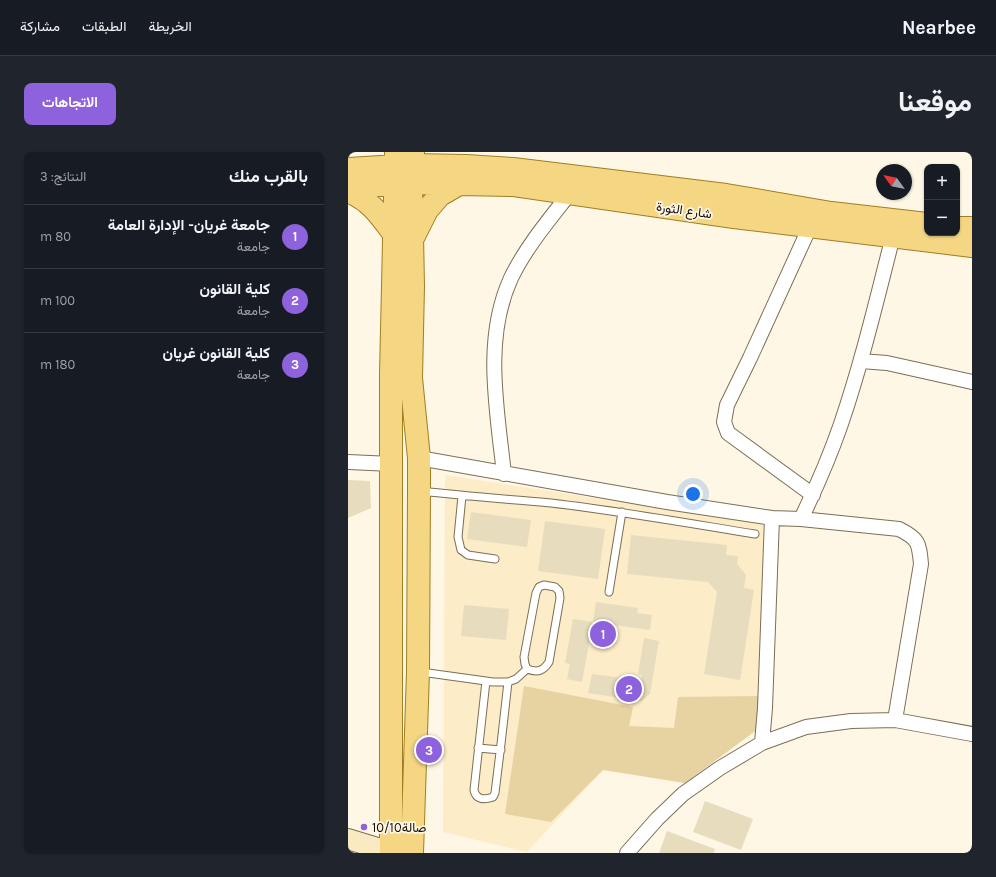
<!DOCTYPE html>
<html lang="ar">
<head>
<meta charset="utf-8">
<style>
	body { margin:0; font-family:Karla,Vazirmatn,sans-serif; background:#20242c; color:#f1f3f6; direction:rtl }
	.controls { position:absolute; right:12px; top:12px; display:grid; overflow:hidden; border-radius:8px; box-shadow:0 1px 3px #0004 }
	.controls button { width:36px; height:36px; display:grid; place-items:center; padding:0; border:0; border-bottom:1px solid #363941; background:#171b24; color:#f1f3f6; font:20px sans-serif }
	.compass { position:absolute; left:528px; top:12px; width:36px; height:36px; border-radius:50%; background:#171b24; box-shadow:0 1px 3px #0004; rotate:303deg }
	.you { position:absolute; left:345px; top:342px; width:14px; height:14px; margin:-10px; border:3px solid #fff; border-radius:50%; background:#1a73e8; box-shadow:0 0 0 6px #1a73e833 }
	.badge { display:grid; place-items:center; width:26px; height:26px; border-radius:50%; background:#8e62dc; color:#fff; font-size:13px; font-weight:700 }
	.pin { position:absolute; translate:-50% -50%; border:2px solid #fff; box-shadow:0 1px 4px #0006 }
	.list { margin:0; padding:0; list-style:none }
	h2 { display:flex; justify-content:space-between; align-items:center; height:52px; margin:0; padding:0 16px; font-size:17px }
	h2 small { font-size:13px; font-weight:400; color:#9ea1a6 }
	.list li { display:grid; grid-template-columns:26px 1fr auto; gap:12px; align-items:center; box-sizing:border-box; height:64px; padding:0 16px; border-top:1px solid #363941 }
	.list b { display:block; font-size:15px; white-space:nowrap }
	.list p { margin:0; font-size:13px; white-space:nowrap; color:#9ea1a6 }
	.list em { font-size:13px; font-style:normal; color:#9ea1a6 }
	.map { position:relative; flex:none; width:624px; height:701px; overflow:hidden; direction:ltr; border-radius:8px }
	header { display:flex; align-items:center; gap:24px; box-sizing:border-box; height:56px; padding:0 20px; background:#171b24; border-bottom:1px solid #363941 }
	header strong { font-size:19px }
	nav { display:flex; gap:22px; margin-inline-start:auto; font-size:14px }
	.intro { display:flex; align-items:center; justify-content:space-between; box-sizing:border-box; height:96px; padding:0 24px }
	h1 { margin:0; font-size:28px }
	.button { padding:10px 18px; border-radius:8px; background:#8e62dc; color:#fff; font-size:14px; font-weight:700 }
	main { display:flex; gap:24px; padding:0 24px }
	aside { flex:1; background:#171b24; border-radius:8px; box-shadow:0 1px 3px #0004 }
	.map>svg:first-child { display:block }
	.built { fill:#fcecc7 }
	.green { fill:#e7d2a2 }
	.building { fill:#e8dcbe }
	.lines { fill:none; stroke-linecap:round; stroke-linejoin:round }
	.lane-casing { stroke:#7b6f55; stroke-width:9 }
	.street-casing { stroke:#7b6f55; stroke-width:16 }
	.secondary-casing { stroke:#7b6f55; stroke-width:22 }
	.primary-casing { stroke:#a07e21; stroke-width:24 }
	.lane { stroke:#fff; stroke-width:7 }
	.street { stroke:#fff; stroke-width:14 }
	.secondary { stroke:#f9eac1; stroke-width:20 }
	.primary { stroke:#f4d683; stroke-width:22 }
	.poi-dot { fill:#8e62dc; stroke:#fff7e5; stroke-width:1.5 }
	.labels { text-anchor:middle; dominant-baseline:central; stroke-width:3.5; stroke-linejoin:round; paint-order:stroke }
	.street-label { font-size:13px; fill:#130e05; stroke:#fff7e5 }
	.poi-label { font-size:13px; fill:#130e05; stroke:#fff7e5; text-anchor:start }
</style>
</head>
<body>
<header>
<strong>Nearbee</strong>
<nav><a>الخريطة</a><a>الطبقات</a><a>مشاركة</a></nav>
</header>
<div class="intro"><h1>موقعنا</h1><a class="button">الاتجاهات</a></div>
<main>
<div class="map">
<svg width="624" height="701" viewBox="0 0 624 701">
	<rect width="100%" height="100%" fill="#fff7e5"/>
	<!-- built -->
	<path class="built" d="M97 323 417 372 412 544 343 626 337 631 255 618 179 700 95 680Z"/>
	<!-- green -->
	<path class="green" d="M176 534 285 555 281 574 326 576 330 545 412 544 410 577 337 631 255 618 203 670 157 662Z"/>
	<!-- building -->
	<path class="building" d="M0 328 22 329 23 356 0 366Z
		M123 360 183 368 179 395 119 387Z
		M197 369 257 377 250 427 190 419Z
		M283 383 379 393 378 403 390 404 389 412 398 423 396 436 406 438 392 528 356 522 369 440 360 430 279 422Z
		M248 450 290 456 289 461 304 463 302 478 245 470Z
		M116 453 161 457 158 488 113 484Z
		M225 467 245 470 234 530 219 527 222 512 217 511Z
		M296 486 311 489 302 542 293 549 240 541 244 522 283 527 281 534 293 529 294 523 290 522Z
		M357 649 405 667 393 698 345 680Z
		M319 679 367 697 366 701H311Z"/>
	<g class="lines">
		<!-- lane casing -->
		<g class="lane-casing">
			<path id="lane" d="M73 339C116 344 159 347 203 351 271 359 339 371 407 382
				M114 344 110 385 113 398 120 403 147 407
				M196 433 207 435 211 439 212 446 201 510C195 519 190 521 179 517L177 512 176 505 188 441 191 435Z
				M261 440 274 360
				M73 520 145 530H160L168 527 179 517
				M138 529 126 638C128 648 136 648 145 645L147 641 153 592 160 530
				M130 596 153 598"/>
		</g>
		<!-- street casing -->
		<g class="street-casing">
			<path id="street" d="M513 209 539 211 624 230
				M71 306 319 350 424 366 453 367 551 377C571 387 571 391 573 412L547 568
				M0 310 44 312
				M156 322C149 257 135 187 163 126 178 95 201 68 222 41
				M465 343 380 281 376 270 379 253 402 206 465 68
				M453 367C468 336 482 304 493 272 514 210 529 147 545 84
				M414 591 417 556 424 366
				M279 701 309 667 335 642 372 616 414 591 458 575 503 569 547 568 624 582"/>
		</g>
		<!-- secondary casing -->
		<g class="secondary-casing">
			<path id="secondary" d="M0 687 46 701"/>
		</g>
		<!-- primary casing -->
		<g class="primary-casing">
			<path id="primary" d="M0 17 65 13 118 14 165 17 378 43 483 61 579 72
				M0 35 63 31 166 33 386 65 624 94
				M0 39C24 50 31 62 46 82
				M609 76H624
				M66 84 79 58 92 43 111 32
				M43 701V223L48 0
				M64 701 70 520 71 339V306L63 226 65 134 63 31 65 0"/>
		</g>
		<!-- lane -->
		<use href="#lane" class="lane"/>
		<!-- street -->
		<use href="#street" class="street"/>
		<!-- secondary -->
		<use href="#secondary" class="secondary"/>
		<!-- primary -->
		<use href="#primary" class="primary"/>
	</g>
	<!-- markers -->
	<circle class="poi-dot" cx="16" cy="675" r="4"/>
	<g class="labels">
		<!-- street labels -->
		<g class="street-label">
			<text transform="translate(336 58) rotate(8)">شارع الثورة</text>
		</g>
		<!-- poi labels -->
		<g class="poi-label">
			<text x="24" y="675">صالة10/10</text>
		</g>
	</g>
</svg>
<div class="controls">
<button>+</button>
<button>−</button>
</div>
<svg class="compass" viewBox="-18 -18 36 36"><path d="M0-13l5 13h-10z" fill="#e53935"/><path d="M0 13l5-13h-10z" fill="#9ea1a6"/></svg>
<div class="you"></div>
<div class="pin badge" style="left:255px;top:482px">1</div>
<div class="pin badge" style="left:281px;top:537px">2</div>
<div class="pin badge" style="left:81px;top:598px">3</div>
</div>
<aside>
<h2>بالقرب منك<small>النتائج: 3</small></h2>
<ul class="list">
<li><span class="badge">1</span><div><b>جامعة غريان- الإدارة العامة</b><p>جامعة</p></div><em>80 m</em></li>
<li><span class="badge">2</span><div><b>كلية القانون</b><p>جامعة</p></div><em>100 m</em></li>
<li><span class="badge">3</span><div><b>كلية القانون غريان</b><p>جامعة</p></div><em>180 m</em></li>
</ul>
</aside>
</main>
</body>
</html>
